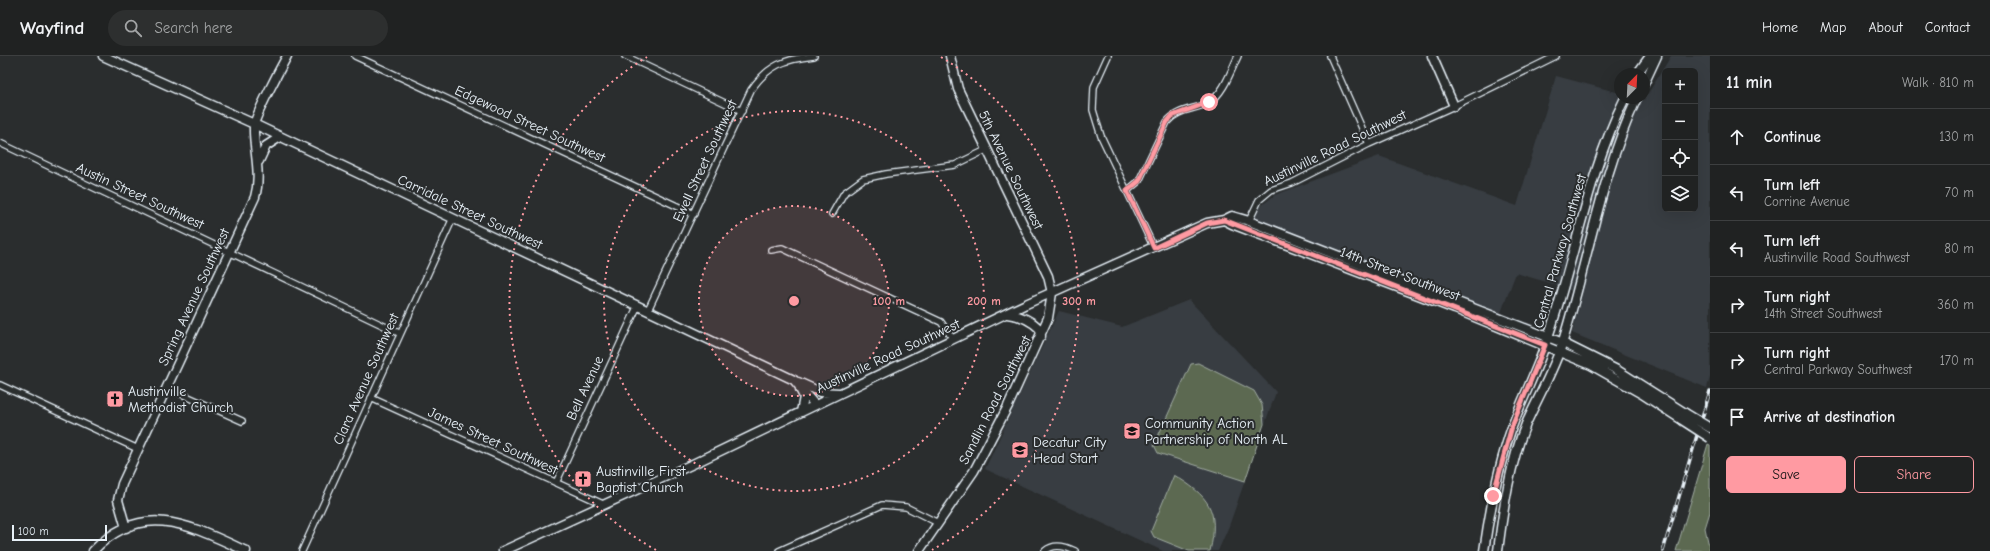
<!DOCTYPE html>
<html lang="en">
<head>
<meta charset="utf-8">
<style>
	body { margin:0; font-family:"Comic Neue",sans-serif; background:#2d2f2f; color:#f1f3f6 }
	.controls { position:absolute; right:12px; top:12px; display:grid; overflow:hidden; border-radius:6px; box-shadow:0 4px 16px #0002 }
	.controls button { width:36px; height:36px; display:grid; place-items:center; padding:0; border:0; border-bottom:1px solid #3d3f40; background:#202222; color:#f1f3f6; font:20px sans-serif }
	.compass { position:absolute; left:1614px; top:12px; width:36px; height:36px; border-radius:50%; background:#202222; box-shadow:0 4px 16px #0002; rotate:24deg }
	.scale { position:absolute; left:12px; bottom:10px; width:95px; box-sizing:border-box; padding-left:4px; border:2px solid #e8f1f8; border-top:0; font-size:11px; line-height:14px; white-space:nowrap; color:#e8f1f8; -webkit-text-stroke:3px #2a2d2e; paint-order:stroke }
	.stop { position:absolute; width:12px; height:12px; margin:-9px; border:3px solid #ff9aa2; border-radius:50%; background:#fff }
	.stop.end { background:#ff9aa2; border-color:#fff; box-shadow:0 1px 4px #0008 }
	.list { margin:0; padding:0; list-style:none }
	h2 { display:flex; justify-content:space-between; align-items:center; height:52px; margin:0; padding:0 16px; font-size:17px }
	h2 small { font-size:13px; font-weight:400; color:#a2a4a5 }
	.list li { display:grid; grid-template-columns:26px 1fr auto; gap:12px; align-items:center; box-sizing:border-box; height:56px; padding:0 16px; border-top:1px solid #3d3f40 }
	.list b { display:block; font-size:15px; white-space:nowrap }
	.list p { margin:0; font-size:13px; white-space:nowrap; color:#a2a4a5 }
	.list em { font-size:13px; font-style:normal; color:#a2a4a5 }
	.actions { display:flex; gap:8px; padding:12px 16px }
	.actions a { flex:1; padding:9px 0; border:1px solid #ff9aa2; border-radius:6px; text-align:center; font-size:14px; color:#ff9aa2 }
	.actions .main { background:#ff9aa2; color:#111 }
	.icon { flex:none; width:22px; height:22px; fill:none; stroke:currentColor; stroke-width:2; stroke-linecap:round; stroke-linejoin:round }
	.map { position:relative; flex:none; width:1710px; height:495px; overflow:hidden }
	header { display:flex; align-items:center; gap:24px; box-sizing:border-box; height:56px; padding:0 20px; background:#202222; border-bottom:1px solid #3d3f40 }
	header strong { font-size:19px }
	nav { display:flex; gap:22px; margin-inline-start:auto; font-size:14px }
	.search { width:280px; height:36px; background:#2d2f2f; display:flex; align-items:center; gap:10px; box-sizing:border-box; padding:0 14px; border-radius:22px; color:#a2a4a5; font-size:15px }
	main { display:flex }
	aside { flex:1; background:#202222 }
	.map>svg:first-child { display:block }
	.built { fill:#383d42; fill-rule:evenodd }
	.green { fill:#5c6951; stroke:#a2ada4 }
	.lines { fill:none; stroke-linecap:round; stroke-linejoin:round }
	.street-casing { stroke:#e8f1f8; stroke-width:8 }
	.secondary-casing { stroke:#e8f1f8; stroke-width:11 }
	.street { stroke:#2a2d2e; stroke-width:5.5 }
	.secondary { stroke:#2a2d2e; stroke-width:8 }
	.rail-casing { stroke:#e8f1f8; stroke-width:3.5 }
	.rail { stroke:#2a2d2e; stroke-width:2; stroke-dasharray:6; stroke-linecap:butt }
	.secondary-bridge-casing { stroke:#e8f1f8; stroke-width:11; stroke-linecap:butt }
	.secondary-bridge { stroke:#2a2d2e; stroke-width:8 }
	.route { stroke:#ff9aa2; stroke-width:5 }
	.ring { fill:none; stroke:#ff9aa2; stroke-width:2; stroke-dasharray:2 4 }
	.labels { text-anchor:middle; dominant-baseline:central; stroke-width:4; stroke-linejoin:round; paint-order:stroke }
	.street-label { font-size:14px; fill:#e8f1f8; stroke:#2a2d2e }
	.poi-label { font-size:14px; fill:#e8f1f8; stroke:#2a2d2e; text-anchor:start }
	.centre { fill:#ff9aa2; stroke:#2a2d2e; stroke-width:2 }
	.ring-label { font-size:12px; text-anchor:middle; font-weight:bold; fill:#ff9aa2; stroke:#2a2d2e; stroke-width:4; stroke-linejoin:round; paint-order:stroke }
</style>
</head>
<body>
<header>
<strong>Wayfind</strong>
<div class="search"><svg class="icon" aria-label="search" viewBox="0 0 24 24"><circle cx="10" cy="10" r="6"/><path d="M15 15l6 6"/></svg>Search here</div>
<nav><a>Home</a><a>Map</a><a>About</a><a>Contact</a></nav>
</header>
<main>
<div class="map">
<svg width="1710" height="495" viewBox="0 0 1710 495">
	<rect width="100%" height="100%" fill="#2a2d2e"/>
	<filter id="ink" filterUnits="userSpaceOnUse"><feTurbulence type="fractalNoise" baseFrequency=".025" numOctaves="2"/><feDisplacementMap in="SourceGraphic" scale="8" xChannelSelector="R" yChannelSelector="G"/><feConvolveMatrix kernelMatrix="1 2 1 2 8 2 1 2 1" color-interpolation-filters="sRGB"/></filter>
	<g filter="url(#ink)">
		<!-- built -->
		<path class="built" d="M1671 0H1710V321L1707 332 1572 277 1582 239 1557 229 1516 217 1500 259 1259 166 1252 157 1275 139 1379 100 1517 150 1556 20 1620 37V42L1644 44ZM1665 15H1695V153H1665Z
			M1189 244 1276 336 1229 470 1218 495H1163L985 413 1059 255 1122 271Z"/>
		<!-- green -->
		<path class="green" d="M1198 307 1254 335 1262 349 1264 368 1245 425 1158 397 1154 389 1191 308Z
			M1708 388 1710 389V456L1705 472 1710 495H1676Z
			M1174 419C1208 440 1220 453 1210 495H1189L1154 481 1151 475Z"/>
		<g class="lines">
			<!-- street casing -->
			<g class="street-casing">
				<path id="street" d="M355 0 694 158
					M625 0 742 55
					M1108 0 1094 31 1093 54 1101 80 1154 192
					M1330 0 1369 88
					M0 87 399 277
					M1127 135 1139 125 1167 66C1177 53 1194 54 1208 47 1223 39 1231 15 1238 0
					M832 158 844 137 863 123 886 118 955 109 986 94
					M1249 165 1259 144 1271 134 1292 127 1369 88 1454 50 1556 0
					M771 194 782 192 941 266 953 283
					M648 254 751 34C768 9 785 3 814 0
					M0 329 138 393
					M166 331 242 365
					M371 342 605 449
					M556 427 638 249
					M302 495 453 162
					M779 495 882 449 906 451 938 467
					M1045 495C1054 487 1065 490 1075 495"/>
			</g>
			<!-- secondary casing -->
			<g class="secondary-casing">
				<path id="secondary" d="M103 0 254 68 794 324 815 349
					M1432 0 1454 50
					M1637 18 1650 0
					M1644 28 1657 0
					M259 105 266 90 280 81
					M1224 164 1232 168 1455 253 1591 309 1642 338 1682 364
					M1007 258C1019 259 1031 264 1040 273L1041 280
					M798 326 820 336 839 337
					M800 333 804 341 801 356
					M126 472 118 444 122 428 255 141C262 117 253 93 254 70 254 62 281 11 287 0
					M93 495C143 443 191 470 246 495
					M503 495 695 407 1026 248 1207 167 1224 164 1232 160 1249 165 1563 287 1617 314 1685 357
					M919 495 974 415 1008 350 1048 262 1052 237 1048 220 958 33 950 0
					M1484 495C1490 453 1498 411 1512 371 1523 341 1538 312 1548 281 1575 203 1588 116 1625 42
					M1498 495C1503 454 1510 407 1526 368 1538 341 1554 314 1563 285 1588 204 1601 119 1637 42"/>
			</g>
			<!-- street -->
			<use href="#street" class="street"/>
			<!-- secondary -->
			<use href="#secondary" class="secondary"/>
			<!-- rail casing -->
			<g class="rail-casing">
				<path id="rail" d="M1663 495 1710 335"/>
			</g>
			<!-- rail -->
			<use href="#rail" class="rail"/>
			<!-- secondary-bridge casing -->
			<g class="secondary-bridge-casing">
				<path id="secondary-bridge" d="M1685 357 1710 372
					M1682 364 1710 382"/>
			</g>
			<!-- secondary-bridge -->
			<use href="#secondary-bridge" class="secondary-bridge"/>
		</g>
	</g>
	<g class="lines" filter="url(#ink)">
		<!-- route -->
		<path class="route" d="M1209 46 1172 60 1167 66 1139 125 1127 135 1154 192 1207 167 1224 164 1545 289 1512 370 1493 440"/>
	</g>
	<!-- distance rings -->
	<circle cx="794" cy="245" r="95" fill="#ff9aa2" fill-opacity=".12"/>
	<g class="ring">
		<circle cx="794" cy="245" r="95"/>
		<circle cx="794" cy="245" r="190"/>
		<path d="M656 494A285 285 0 0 1 647 1M941 1A285 285 0 0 1 932 494"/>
	</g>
	<!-- icons -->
	<defs>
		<g id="church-square" transform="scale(0.9)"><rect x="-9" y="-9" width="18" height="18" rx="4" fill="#ff9aa2" stroke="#2a2d2e"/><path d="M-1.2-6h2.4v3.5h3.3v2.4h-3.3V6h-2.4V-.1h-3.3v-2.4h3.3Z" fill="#111"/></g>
		<g id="school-square" transform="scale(0.9)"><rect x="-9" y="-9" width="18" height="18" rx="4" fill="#ff9aa2" stroke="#2a2d2e"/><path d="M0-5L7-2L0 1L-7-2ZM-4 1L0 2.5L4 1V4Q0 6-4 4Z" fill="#111"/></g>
	</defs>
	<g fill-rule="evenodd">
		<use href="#church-square" x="115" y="343"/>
		<use href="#school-square" x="1132" y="375"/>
		<use href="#school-square" x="1020" y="394"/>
		<use href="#church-square" x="583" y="423"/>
	</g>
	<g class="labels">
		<!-- street labels -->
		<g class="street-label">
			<text transform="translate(530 68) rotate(25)">Edgewood Street Southwest</text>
			<text transform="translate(1335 92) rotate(-26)">Austinville Road Southwest</text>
			<text transform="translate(705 105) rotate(-65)">Ewell Street Southwest</text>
			<text transform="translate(1011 114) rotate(64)">5th Avenue Southwest</text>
			<text transform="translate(140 140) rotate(25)">Austin Street Southwest</text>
			<text transform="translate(470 156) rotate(25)">Carridale Street Southwest</text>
			<text transform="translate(1560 195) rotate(-74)">Central Parkway Southwest</text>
			<text transform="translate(1400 218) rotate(21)">14th Street Southwest</text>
			<text transform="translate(194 241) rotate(-65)">Spring Avenue Southwest</text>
			<text transform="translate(888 300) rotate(-25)">Austinville Road Southwest</text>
			<text transform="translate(366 323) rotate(-66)">Clara Avenue Southwest</text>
			<text transform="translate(585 332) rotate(-65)">Bell Avenue</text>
			<text transform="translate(995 344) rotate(-63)">Sandlin Road Southwest</text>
			<text transform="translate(493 385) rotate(25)">James Street Southwest</text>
		</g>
		<!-- poi labels -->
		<g class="poi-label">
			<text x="128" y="335">Austinville<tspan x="128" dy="16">Methodist Church</tspan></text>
			<text x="1145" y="367">Community Action<tspan x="1145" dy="16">Partnership of North AL</tspan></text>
			<text x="1033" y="386">Decatur City<tspan x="1033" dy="16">Head Start</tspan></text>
			<text x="596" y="415">Austinville First<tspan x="596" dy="16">Baptist Church</tspan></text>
		</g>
	</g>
	<circle cx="794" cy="245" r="6" class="centre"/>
	<g class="ring-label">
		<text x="889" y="249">100 m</text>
		<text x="984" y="249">200 m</text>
		<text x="1079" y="249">300 m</text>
	</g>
</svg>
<div class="controls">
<button>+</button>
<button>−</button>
<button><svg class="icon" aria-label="locate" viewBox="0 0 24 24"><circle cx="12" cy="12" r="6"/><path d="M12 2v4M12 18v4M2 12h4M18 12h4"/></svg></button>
<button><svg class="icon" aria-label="layers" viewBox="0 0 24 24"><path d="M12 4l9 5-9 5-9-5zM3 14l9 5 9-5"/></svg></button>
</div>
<svg class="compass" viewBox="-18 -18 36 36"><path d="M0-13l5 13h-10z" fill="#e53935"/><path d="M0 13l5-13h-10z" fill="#a2a4a5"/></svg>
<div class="scale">100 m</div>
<div class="stop" style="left:1209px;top:46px"></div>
<div class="stop end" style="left:1493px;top:440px"></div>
</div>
<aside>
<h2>11 min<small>Walk · 810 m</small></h2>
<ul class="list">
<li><svg class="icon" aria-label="ahead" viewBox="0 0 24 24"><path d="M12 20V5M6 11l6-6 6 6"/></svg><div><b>Continue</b></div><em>130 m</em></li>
<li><svg class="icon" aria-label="left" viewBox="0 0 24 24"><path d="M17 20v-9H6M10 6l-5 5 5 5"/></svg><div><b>Turn left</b><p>Corrine Avenue</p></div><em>70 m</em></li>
<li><svg class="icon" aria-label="left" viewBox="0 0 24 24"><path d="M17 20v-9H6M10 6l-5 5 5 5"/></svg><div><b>Turn left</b><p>Austinville Road Southwest</p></div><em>80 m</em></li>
<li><svg class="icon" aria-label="right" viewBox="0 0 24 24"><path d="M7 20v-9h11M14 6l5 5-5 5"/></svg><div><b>Turn right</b><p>14th Street Southwest</p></div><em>360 m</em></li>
<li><svg class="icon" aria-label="right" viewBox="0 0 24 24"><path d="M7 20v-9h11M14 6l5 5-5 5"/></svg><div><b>Turn right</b><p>Central Parkway Southwest</p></div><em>170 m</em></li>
<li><svg class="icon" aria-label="arrive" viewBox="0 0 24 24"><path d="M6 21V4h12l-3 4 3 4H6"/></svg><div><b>Arrive at destination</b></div></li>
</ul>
<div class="actions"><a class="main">Save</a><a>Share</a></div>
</aside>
</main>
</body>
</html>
